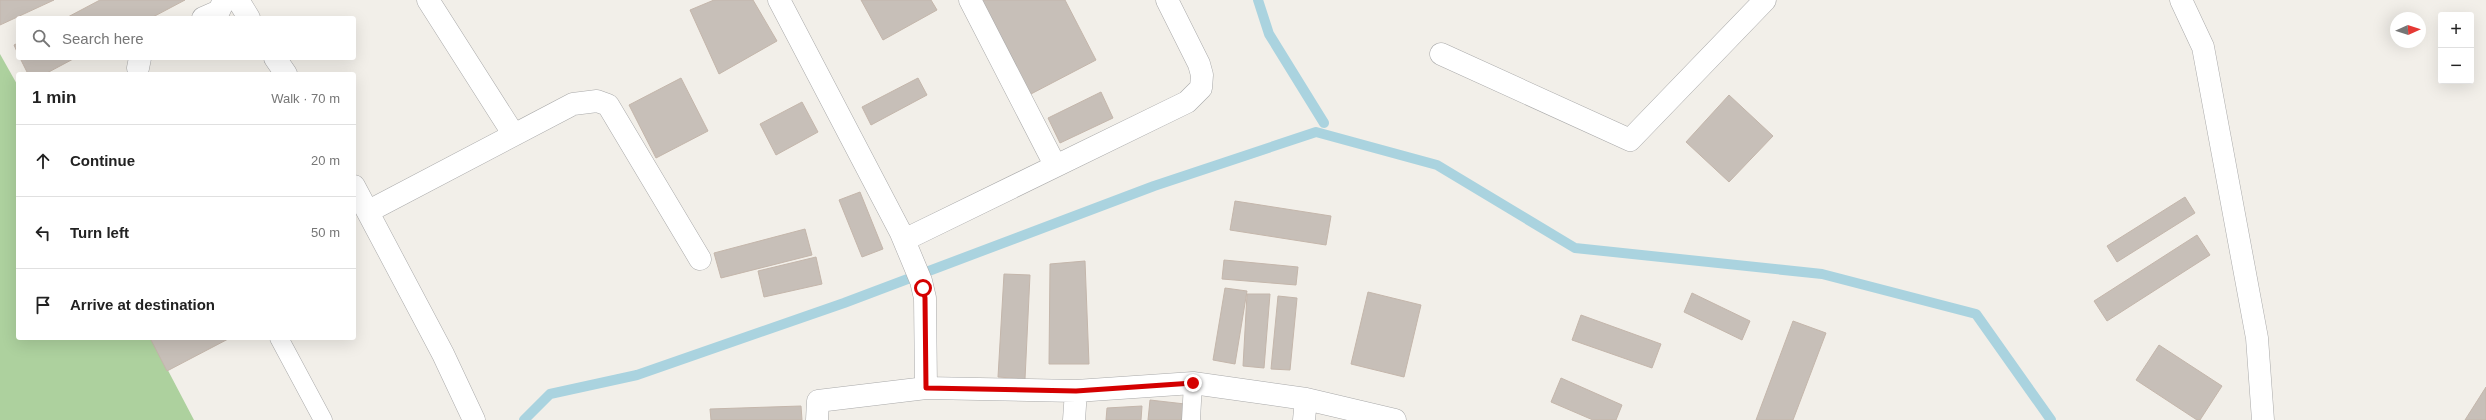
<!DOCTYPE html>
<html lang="en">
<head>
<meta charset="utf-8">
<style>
	body { margin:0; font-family:Arial,sans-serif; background:#f6f6f6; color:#222 }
	.controls { position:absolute; right:12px; top:12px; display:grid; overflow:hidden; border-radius:4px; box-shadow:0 4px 16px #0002 }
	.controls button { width:36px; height:36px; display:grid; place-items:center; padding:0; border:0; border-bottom:1px solid #e0e0e0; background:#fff; color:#222; font:20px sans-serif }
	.compass { position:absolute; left:2390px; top:12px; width:36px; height:36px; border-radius:50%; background:#fff; box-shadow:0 4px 16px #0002; rotate:87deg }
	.stop { position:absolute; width:12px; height:12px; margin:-9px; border:3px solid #d40000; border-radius:50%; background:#fff }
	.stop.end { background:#d40000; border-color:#fff; box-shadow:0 1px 4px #0008 }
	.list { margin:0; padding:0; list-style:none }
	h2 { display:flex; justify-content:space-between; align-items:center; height:52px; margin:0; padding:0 16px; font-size:17px }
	h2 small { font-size:13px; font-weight:400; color:#767676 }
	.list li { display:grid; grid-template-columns:26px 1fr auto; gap:12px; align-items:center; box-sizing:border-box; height:72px; padding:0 16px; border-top:1px solid #e0e0e0 }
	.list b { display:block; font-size:15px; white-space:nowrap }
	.list em { font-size:13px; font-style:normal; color:#767676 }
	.icon { flex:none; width:22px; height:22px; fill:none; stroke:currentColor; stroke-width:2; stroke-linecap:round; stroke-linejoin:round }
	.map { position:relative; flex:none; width:2486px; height:420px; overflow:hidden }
	.search { position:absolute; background:#fff; box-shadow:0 4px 16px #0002; left:16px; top:16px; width:340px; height:44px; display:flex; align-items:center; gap:10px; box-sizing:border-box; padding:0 14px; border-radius:4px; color:#767676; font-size:15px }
	.panel { position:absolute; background:#fff; box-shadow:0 4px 16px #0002; left:16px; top:72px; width:340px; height:268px; border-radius:4px }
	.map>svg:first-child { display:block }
	.forest { fill:#add19e }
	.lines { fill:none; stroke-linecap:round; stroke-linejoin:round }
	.stream { stroke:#aad3df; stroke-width:10 }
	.building { fill:#c7bfb8; stroke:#c4b6ab }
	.service-casing { stroke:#a9a9a9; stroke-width:19 }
	.minor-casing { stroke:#a9a9a9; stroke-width:23 }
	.service { stroke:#fff; stroke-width:18 }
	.minor { stroke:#fff; stroke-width:22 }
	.route { stroke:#d40000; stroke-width:5 }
</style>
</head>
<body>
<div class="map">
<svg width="2486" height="420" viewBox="0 0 2486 420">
	<rect width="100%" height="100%" fill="#f2efe9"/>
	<!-- forest -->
	<path class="forest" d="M0 54 18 86V338H151L194 420H0Z"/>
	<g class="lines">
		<!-- stream -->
		<path class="stream" d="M1258 0 1269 34 1324 123
			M524 420 550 394 637 375 844 303 1154 186 1316 132 1437 165 1575 248 1822 274 1976 314 2051 420"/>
	</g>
	<!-- building -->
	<path class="building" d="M0 0H54L0 25Z
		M100 0H185L151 18H66Z
		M714 0H753L777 41 719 74 690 10Z
		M861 0H931L937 10 883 40Z
		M979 0H1065L1096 60 1029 95Z
		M18 43V54L14 45Z
		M20 58H75L45 74H28Z
		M681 78 708 131 656 158 629 105Z
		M918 78 927 95 871 125 862 107Z
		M1101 92 1113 118 1060 143 1048 118Z
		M1729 95 1773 136 1729 182 1686 142Z
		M802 102 818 132 776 155 760 124Z
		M860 192 883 249 862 257 839 200Z
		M2185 197 2195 213 2117 262 2107 246Z
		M1235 201 1331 216 1326 245 1230 230Z
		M805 229 812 255 721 278 714 253Z
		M2197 235 2210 255 2107 321 2094 301Z
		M816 257 822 284 764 297 758 271Z
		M1224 260 1298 267 1296 285 1222 279Z
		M1085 261 1089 364H1049L1050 264Z
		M1004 274 1030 275 1025 379 998 377Z
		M1225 288 1247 291 1235 364 1213 360Z
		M1368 292 1421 305 1404 377 1351 364Z
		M1692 293 1750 321 1742 340 1684 312Z
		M1247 294H1270L1264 368 1243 366Z
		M1278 296 1297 298 1290 370 1271 369Z
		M1581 315 1661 344 1652 368 1572 340Z
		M1793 321 1826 333 1793 420H1756Z
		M150 338H230L167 371Z
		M2159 345 2222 386 2200 420H2197L2136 380Z
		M1561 378 1622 405 1616 420H1593L1551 402Z
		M2486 387V420H2465Z
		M1150 400 1185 404 1184 420H1148Z
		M801 406 802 420H711L710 409Z
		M1142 406 1141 420H1106L1107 408Z"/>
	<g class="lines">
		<!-- service casing -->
		<g class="service-casing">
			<path id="service" d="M279 338 323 420
				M1191 420 1193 383"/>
		</g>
		<!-- minor casing -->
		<g class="minor-casing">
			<path id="minor" d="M238 0 249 18
				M428 0 514 135
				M779 0 901 233 921 281 925 298 926 388
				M970 0 1055 165
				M2181 0 2203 47 2257 338 2263 420
				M203 18 219 11 224 0
				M1441 54 1630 140 1765 0
				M275 58 286 74
				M138 68 140 58
				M354 186 443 354 474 420
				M369 211 573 104 597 101 608 105 700 259
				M904 240 1187 102 1201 88 1202 75 1199 64 1167 0
				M817 420 818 401 926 388 1076 391 1193 383 1306 399 1395 420
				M1074 420 1076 391
				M1304 420 1306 399"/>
		</g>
		<!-- service -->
		<use href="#service" class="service"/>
		<!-- minor -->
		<use href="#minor" class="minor"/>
	</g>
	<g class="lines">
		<!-- route -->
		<path class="route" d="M923 288 925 298 926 388 1076 391 1193 383"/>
	</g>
</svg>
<div class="controls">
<button>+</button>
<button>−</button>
</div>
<svg class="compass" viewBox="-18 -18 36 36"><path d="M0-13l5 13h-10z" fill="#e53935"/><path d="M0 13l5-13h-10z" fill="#767676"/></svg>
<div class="stop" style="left:923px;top:288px"></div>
<div class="stop end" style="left:1193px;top:383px"></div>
<div class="search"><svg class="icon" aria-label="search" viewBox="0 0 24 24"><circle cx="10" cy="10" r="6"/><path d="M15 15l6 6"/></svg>Search here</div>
<section class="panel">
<h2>1 min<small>Walk · 70 m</small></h2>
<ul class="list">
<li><svg class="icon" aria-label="ahead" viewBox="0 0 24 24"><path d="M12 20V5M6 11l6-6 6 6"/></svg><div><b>Continue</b></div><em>20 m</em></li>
<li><svg class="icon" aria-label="left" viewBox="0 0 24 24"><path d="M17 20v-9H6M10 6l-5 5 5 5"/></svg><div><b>Turn left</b></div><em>50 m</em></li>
<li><svg class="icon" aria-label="arrive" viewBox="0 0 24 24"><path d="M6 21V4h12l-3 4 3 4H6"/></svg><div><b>Arrive at destination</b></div></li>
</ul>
</section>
</div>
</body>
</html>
